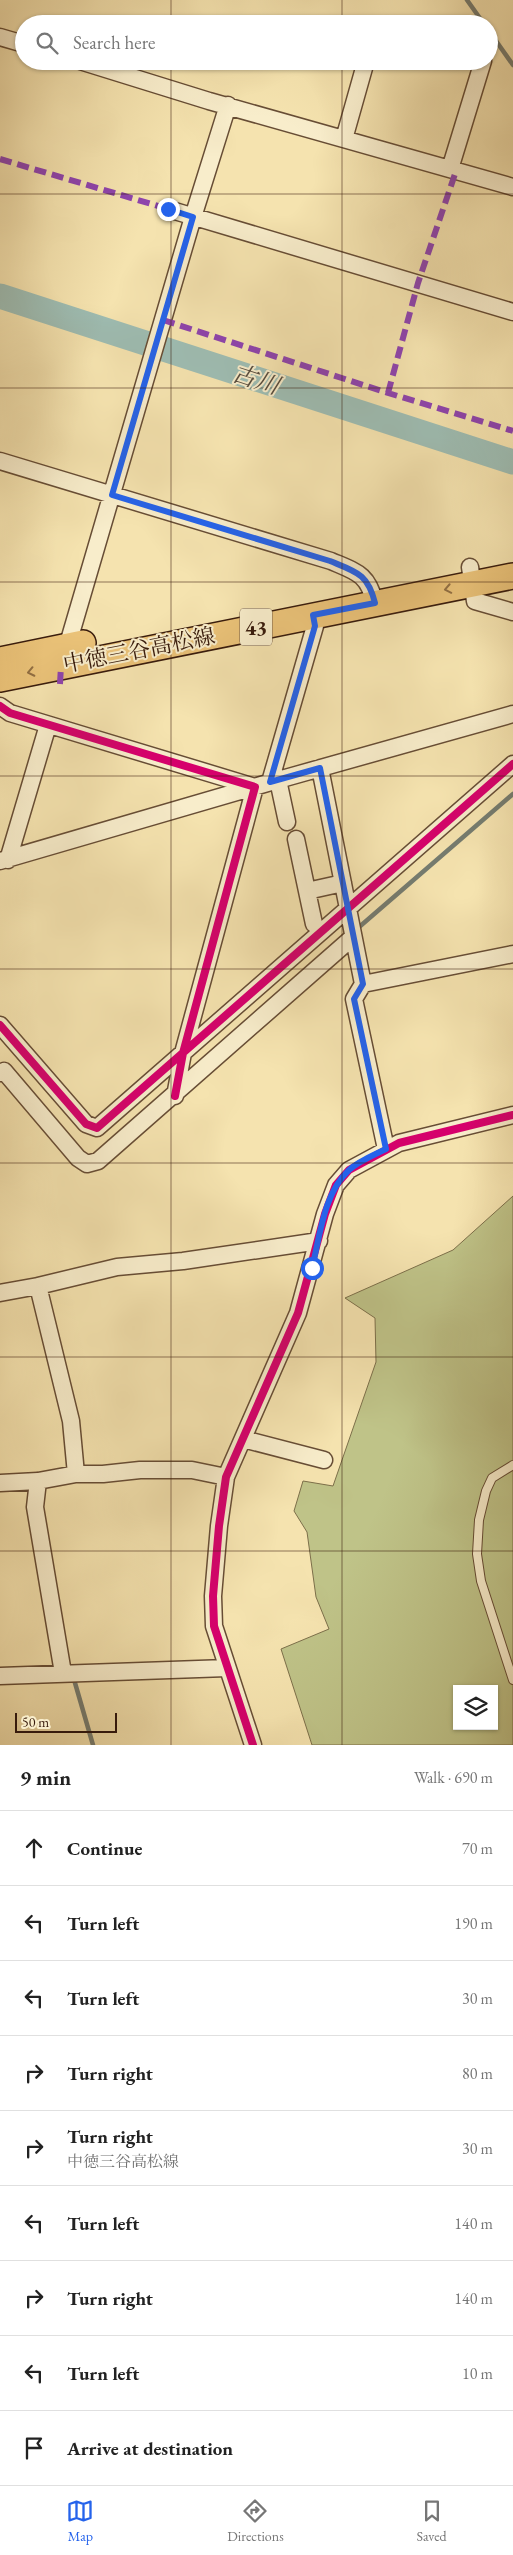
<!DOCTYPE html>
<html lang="en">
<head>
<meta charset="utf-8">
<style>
	body { margin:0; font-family:"EB Garamond","Noto Serif JP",serif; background:#f6f6f6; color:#222 }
	.controls { position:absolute; right:15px; bottom:15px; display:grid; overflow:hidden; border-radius:0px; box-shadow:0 1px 4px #0004 }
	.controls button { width:45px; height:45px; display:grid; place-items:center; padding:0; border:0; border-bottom:1px solid #e0e0e0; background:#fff; color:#222; font:25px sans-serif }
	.scale { position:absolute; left:15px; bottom:12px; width:102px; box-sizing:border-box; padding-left:5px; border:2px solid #381b0c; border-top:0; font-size:14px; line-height:18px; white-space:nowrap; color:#381b0c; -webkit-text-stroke:4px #f8edcb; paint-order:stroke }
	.stop { position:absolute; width:15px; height:15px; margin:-11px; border:4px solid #2563eb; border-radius:50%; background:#fff }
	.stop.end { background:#2563eb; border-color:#fff; box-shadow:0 1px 5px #0008 }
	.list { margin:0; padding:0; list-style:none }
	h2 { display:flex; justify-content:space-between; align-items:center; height:65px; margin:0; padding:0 20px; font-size:21px }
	h2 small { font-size:16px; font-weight:400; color:#767676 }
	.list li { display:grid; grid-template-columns:32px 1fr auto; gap:15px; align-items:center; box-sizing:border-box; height:75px; padding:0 20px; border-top:1px solid #e0e0e0 }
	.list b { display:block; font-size:19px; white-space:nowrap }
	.list p { margin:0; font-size:16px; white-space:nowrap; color:#767676 }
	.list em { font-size:16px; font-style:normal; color:#767676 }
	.icon { flex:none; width:28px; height:28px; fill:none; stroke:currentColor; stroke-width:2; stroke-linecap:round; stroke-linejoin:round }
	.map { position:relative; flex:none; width:513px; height:1745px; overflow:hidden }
	.search { position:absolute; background:#fff; box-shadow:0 1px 4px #0004; left:15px; right:15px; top:15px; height:55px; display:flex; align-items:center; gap:12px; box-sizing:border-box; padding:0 18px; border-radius:28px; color:#767676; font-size:19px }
	.sheet { height:740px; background:#fff }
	nav { display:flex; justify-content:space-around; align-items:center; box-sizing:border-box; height:70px; border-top:1px solid #e0e0e0; background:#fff; font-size:14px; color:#767676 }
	nav a { display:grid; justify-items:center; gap:2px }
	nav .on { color:#2563eb }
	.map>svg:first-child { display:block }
	.green { fill:#bfc388; stroke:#7c6f4a; fill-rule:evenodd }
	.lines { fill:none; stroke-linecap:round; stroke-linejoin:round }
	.stream { stroke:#757c70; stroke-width:4.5 }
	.river { stroke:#9ebdb3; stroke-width:25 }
	.service-casing { stroke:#674d35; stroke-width:10 }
	.minor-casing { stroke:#674d35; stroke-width:19 }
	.primary-casing { stroke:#381b0c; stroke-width:28 }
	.service { stroke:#f8edcb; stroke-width:8 }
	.minor { stroke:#f8edcb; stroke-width:16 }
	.primary { stroke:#eac278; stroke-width:25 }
	.quiet { stroke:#8e44ad; stroke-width:6; stroke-dasharray:12 6; stroke-linecap:butt }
	.cycleway-casing { stroke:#f8edcb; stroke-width:11 }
	.cycleway { stroke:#d6006c; stroke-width:8 }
	.oneway { stroke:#916e42 }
	.route { stroke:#2563eb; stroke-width:6 }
	.grid { fill:none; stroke:#381b0c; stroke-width:1; stroke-opacity:0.55 }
	.labels { text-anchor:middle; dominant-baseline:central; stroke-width:4; stroke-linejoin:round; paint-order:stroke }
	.shield { fill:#f8edcb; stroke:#725a45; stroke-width:1 }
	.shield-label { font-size:21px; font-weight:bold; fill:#381b0c }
	.street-label { font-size:22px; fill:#381b0c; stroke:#f8edcb }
	.water-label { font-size:24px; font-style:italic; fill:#574c3e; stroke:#f8edcb }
</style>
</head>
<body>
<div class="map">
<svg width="513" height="1745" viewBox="0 0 513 1745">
	<rect width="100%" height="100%" fill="#f5e3af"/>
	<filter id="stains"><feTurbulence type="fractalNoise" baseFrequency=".004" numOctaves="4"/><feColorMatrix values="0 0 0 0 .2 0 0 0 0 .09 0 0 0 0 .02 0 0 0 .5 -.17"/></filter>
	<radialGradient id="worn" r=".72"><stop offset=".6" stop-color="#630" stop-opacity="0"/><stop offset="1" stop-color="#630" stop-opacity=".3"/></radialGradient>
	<!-- green -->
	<path class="green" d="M513 1196V1745H312L281 1649 329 1629 316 1597 307 1532 294 1511 303 1481 333 1486 376 1362 375 1318 345 1298 453 1250ZM457 1689H494V1726H457Z"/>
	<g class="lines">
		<!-- stream -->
		<path class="stream" d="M467 0 484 24
			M489 31 513 65
			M358 928 513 794
			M73 1676 93 1745"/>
		<!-- river -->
		<path class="river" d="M0 296 513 462"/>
		<!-- service casing -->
		<g class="service-casing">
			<path id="service" d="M513 1465 492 1478 486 1491 479 1520 477 1554 481 1581 513 1680"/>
		</g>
		<!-- minor casing -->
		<g class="minor-casing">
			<path id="minor" d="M0 37 24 44
				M80 61 209 101 513 187
				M344 139 366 61
				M450 169 483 61
				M168 209 513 312
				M0 461 331 561C357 572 368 574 375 603
				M470 567 475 601 513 612
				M65 654 193 217 228 105
				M0 706 10 713 255 787 183 1053 175 1096
				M320 768 363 984 354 999 386 1149
				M278 780 287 822
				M270 782 315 626 313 615
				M296 839 307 891 343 883
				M8 860 48 725
				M0 861 278 780 513 714
				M307 891 314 924
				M363 984 513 954
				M0 1025 86 1124 97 1128 513 764
				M0 1073 4 1071 78 1158 87 1164 98 1161 353 937
				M38 1286 71 1421 76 1474
				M0 1293 38 1286 117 1267 183 1261 319 1241
				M243 1439 324 1460
				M38 1481 35 1507 63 1673
				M0 1483 38 1481 76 1474H103L140 1470H192L226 1477
				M0 1676 227 1668
				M253 1745 214 1626 213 1596 219 1526 226 1477 298 1313 325 1214 336 1185 349 1170 399 1143 513 1115"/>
		</g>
		<!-- primary casing -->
		<g class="primary-casing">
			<path id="primary" d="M0 660 83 643
				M0 679 513 576"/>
		</g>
		<!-- service -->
		<use href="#service" class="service"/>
		<!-- minor -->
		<use href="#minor" class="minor"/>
		<!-- primary -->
		<use href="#primary" class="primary"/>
		<!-- quiet -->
		<path class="quiet" d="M0 159 168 209
			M163 320 388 393 513 431
			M388 393 418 283 456 171
			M60 684 61 666"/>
		<!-- cycleway casing -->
		<g class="cycleway-casing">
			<path id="cycleway" d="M0 706 10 713 255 787 183 1053 175 1096
				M0 1025 86 1124 97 1128 513 764
				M253 1745 214 1626 213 1596 219 1526 226 1477 298 1313 325 1214 336 1185 349 1170 399 1143 513 1115"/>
		</g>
		<!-- cycleway -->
		<use href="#cycleway" class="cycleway"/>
	</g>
	<!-- one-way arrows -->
	<defs><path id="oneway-chevron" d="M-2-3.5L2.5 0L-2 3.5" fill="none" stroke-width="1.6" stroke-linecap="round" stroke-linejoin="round" transform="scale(1.25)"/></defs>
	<g class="oneway">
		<use href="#oneway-chevron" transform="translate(448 589) rotate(169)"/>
		<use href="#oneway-chevron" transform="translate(31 672) rotate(168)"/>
	</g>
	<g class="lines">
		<!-- route -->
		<path class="route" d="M168 209 193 217 112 495 330 561C357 572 368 574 375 603L313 615 315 626 270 782 320 768 363 984 354 999 386 1149C374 1155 359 1161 349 1170 323 1194 320 1237 312 1268"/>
	</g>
	<!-- grid -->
	<path class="grid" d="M171 0V24M342 0V24M171 61V1745M342 61V1745M0 194H513M0 388H513M0 582H513M0 776H513M0 969H513M0 1163H513M0 1357H513M0 1551H513"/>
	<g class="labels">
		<!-- shield labels -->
		<rect class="shield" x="240" y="608.5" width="32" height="37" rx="4"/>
		<g class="shield-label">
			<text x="256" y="627">43</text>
		</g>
		<!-- street labels -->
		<g class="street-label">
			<text transform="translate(139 650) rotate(-11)">中徳三谷高松線</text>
		</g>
		<!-- water labels -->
		<g class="water-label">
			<text transform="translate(256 379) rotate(18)">古川</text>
		</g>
	</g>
	<rect width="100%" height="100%" filter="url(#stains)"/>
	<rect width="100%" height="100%" fill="url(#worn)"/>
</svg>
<div class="controls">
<button><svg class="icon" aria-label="layers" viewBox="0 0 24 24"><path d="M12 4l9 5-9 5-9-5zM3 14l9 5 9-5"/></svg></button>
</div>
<div class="scale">50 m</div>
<div class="stop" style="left:312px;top:1268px"></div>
<div class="stop end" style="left:168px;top:209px"></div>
<div class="search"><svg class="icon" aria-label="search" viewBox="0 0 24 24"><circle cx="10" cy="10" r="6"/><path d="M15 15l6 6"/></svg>Search here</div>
</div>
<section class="sheet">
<h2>9 min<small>Walk · 690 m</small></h2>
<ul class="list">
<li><svg class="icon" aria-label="ahead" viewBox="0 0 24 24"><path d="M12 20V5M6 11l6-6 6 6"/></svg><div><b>Continue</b></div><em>70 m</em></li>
<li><svg class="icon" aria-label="left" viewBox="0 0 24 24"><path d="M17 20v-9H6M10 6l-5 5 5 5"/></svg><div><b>Turn left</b></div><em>190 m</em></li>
<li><svg class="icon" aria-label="left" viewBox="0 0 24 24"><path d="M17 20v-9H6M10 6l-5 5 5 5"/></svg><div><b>Turn left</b></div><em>30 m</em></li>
<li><svg class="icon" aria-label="right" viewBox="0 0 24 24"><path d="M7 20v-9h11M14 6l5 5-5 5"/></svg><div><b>Turn right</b></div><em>80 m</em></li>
<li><svg class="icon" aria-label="right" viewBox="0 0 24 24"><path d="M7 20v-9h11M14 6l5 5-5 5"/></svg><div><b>Turn right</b><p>中徳三谷高松線</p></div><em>30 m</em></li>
<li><svg class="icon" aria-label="left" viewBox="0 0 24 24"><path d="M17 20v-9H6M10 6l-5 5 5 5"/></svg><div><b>Turn left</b></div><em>140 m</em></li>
<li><svg class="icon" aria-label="right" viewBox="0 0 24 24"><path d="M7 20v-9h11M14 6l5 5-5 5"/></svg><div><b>Turn right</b></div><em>140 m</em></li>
<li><svg class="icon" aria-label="left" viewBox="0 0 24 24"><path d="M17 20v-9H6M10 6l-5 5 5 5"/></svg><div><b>Turn left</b></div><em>10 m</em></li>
<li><svg class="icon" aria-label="arrive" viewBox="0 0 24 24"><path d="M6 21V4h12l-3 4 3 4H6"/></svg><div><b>Arrive at destination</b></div></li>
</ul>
</section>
<nav>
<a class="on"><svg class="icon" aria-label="map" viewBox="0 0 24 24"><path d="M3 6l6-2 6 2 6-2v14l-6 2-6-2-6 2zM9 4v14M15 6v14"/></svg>Map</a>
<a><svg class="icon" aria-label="directions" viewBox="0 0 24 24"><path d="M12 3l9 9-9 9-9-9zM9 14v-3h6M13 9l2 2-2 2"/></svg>Directions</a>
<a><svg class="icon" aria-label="saved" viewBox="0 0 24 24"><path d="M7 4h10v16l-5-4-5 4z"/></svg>Saved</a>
</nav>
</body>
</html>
